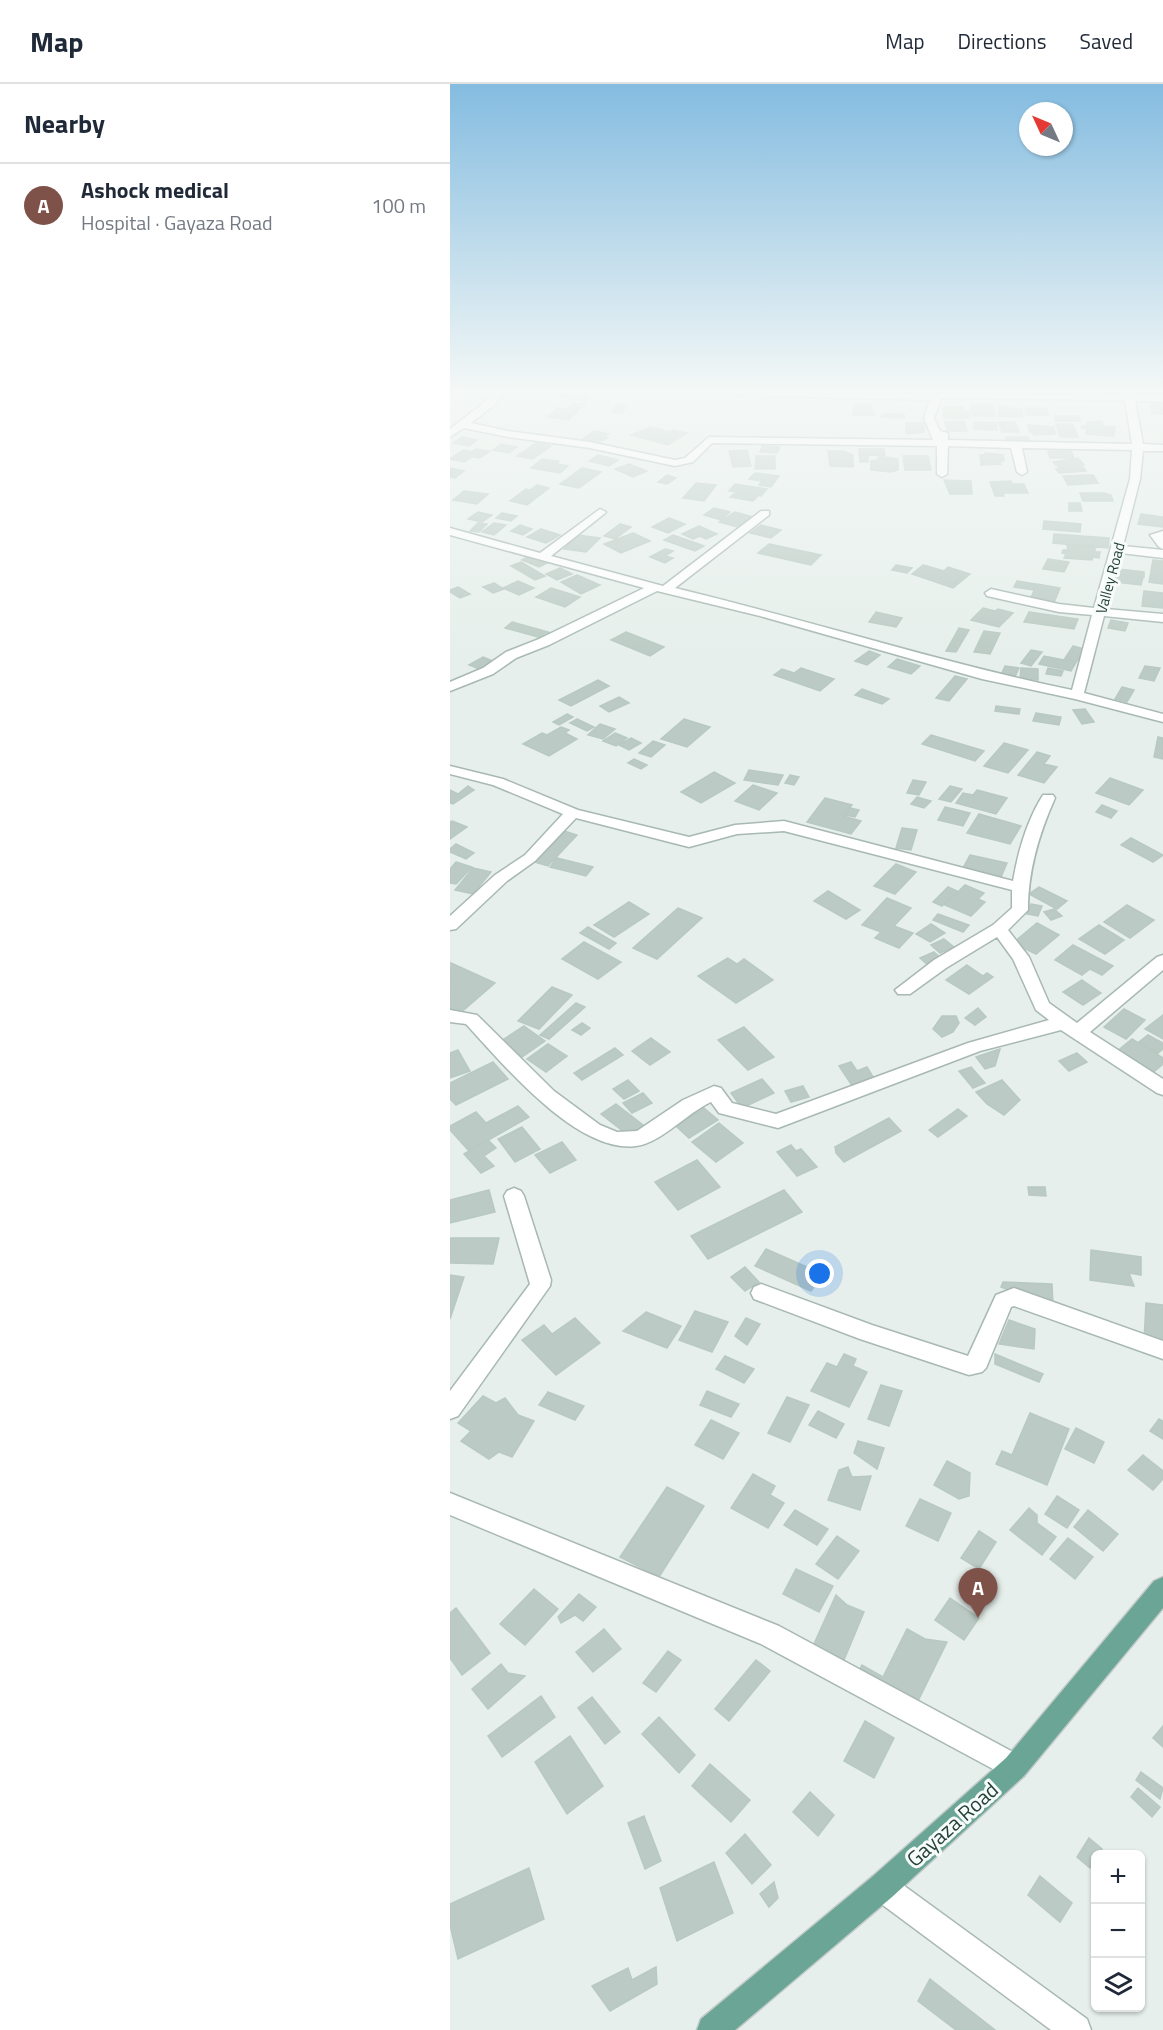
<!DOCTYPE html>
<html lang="en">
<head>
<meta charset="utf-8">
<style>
	body { margin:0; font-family:"Titillium Web",sans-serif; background:#f2f2f3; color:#1f2937 }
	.controls { position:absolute; right:18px; bottom:18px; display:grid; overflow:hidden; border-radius:9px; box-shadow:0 2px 4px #0004 }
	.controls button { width:54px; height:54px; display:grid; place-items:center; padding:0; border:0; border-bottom:2px solid #e0e1e3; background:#fff; color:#1f2937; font:30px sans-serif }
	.compass { position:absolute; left:569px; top:18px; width:54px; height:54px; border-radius:50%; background:#fff; box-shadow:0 2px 4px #0004; rotate:314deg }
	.you { position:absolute; left:370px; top:1190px; width:21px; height:21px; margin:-15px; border:4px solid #fff; border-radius:50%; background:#1a73e8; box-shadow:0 0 0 9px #1a73e833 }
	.badge { display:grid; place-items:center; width:39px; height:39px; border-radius:50%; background:#7f5249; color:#fff; font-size:20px; font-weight:700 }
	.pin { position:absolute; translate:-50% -50px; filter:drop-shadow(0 2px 3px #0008) }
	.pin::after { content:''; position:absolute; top:32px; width:21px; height:18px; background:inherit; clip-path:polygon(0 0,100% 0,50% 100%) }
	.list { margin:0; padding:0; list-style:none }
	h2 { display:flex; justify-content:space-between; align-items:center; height:78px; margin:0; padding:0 24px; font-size:26px }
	h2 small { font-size:20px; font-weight:400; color:#747a83 }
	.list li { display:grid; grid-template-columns:39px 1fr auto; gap:18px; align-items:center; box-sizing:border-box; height:84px; padding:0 24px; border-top:2px solid #e0e1e3 }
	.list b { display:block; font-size:22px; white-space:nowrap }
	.list p { margin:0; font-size:20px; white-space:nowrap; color:#747a83 }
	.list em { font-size:20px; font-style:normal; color:#747a83 }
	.icon { flex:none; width:33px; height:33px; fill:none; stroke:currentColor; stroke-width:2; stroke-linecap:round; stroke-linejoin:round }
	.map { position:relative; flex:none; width:713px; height:1946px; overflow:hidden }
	header { display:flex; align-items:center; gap:36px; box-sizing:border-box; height:84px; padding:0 30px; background:#fff; border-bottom:2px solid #e0e1e3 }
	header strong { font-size:28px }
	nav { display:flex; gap:33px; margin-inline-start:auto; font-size:21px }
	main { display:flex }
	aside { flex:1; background:#fff }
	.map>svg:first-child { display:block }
	.building { fill:#bbcac4; stroke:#b8c9c2; stroke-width:1.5 }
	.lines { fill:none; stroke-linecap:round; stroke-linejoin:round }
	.street-casing { stroke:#a8b8b2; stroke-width:3 }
	.primary-casing { stroke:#c2cac8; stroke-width:3 }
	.street { fill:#fff; fill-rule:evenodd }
	.primary { fill:#6aa596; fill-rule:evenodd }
	.labels { text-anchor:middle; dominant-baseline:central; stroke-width:6; stroke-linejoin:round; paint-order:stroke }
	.far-street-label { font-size:15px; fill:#24423a; stroke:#f7fbf9 }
	.near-street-label { font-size:21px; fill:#24423a; stroke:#f7fbf9 }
</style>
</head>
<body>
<header>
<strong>Map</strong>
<nav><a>Map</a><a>Directions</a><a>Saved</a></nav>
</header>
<main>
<aside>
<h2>Nearby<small></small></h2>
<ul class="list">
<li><span class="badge">A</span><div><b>Ashock medical</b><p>Hospital · Gayaza Road</p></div><em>100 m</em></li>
</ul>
</aside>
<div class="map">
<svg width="713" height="1946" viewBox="0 0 713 1946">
	<rect width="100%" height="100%" fill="#e6efeb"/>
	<!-- building -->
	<path class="building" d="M116 309 139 313 135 317 111 313Z
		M708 318H713V330L702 329 701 319Z
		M124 319 135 320 127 327 117 325Z
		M167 320 177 321 172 329 162 328Z
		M410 320H421V326H423L425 331H403L404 321Z
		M521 321H543L545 332H522Z
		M549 322 572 326V333L548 332Z
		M493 323H513L514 327H519L520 334H494Z
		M107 324 117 325 128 327 118 336 97 333Z
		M575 324H596L598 331H576Z
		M435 330H454V334L429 333Z
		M605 332H629L630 337H605Z
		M514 337 517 347H498L495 338Z
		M652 337 653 341H646L647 344H632L631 342 638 341 637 338Z
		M524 338 546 339 547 346 524 345Z
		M548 338H565L569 348H552Z
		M456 339H474V348L456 350Z
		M606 340H623L628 353H610Z
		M578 341 604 343 605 350 584 351 583 348H579Z
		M649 342 665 343 664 352 636 350 637 344 648 345Z
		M200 343 220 348 224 346 237 349 218 361 181 351Z
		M144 347 159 350 155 353 157 354 154 356 146 358 133 355Z
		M12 353 27 356 19 362 3 359Z
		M556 353H578L580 359H557Z
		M86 359 101 362 83 375 67 372Z
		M51 360 67 363 59 369 43 366Z
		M312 362 330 363 327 369 310 368Z
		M26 365 40 367 30 374 24 373 30 369 22 367Z
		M409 365H434L435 372 418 371V378H410Z
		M13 366 28 369 14 378 0 375Z
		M297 366 301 382 283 383 279 367Z
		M378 367H393L403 371V383L380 382Z
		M598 367H621L624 374H600Z
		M535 369 553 371 554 377H550L551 380 531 381 530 371H535Z
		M148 371 168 376 159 382 139 377Z
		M306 372H325V385H305Z
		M428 372 448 375V386L441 388 421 386V377L427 376Z
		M453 372H478L481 386H455Z
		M628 374 634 381 609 384 603 378Z
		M92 375 109 377 107 380 118 382 110 389 81 384Z
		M179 380 197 387 183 393 165 385Z
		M633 383 636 387 609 389 606 385Z
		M0 384 14 387 5 394 0 393Z
		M132 384 151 388 129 404 110 400Z
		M305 389 329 392 321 403 309 401 312 397 299 395Z
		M217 391 226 394 217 400 208 398Z
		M643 391 648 399 618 401 613 392Z
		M494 396 521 397 522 410H500Z
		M561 397 562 400H574L578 409H553L554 412H545L540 398Z
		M246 399 266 401 254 417 233 414Z
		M285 400 317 405 311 412 279 407Z
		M87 401 99 404 77 421 60 417 76 405 80 406Z
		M14 407 38 410 27 420 3 416Z
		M285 409 307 413 303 417 280 413Z
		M630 409H654L661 411 663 417H633Z
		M619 419H630L632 427H619Z
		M264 424 280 428 271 436 254 431Z
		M28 428 42 431 32 438 18 435Z
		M285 428 303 433 288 443 269 438Z
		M52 429 67 432 61 437 46 434Z
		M691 430 713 433V443L688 440Z
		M219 434 235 440 218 449 202 443Z
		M594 437 631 440 630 448 593 445Z
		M28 439 37 440 29 448 20 447Z
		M44 439 56 441 44 451 32 448Z
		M170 440 181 443 165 455 154 452Z
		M70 441 82 445 73 451 61 447Z
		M311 441 331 446 321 454 300 449Z
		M249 442 267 450 256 455 250 452 243 455 232 450Z
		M91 445 110 451 96 459 77 453Z
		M183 449 200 457 171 469 154 460Z
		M604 450 659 454 658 464 603 459Z
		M128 451 150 454 136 468 114 465Z
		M223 451 254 462 245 467 214 456Z
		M319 460 371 471 361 481 308 469Z
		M617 461 645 464V468H650L649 474 643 473 642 476 614 474 616 470 612 469 613 466H618Z
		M215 465 223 467 215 472 223 474 215 479 200 473Z
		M79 472 97 479 89 483 72 476Z
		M598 475 619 478 614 488 593 485Z
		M703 476 713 477V500L699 498Z
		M71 478 95 492 85 496 61 482Z
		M446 481 462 484 457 489 442 486Z
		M473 481 494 487 498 483 520 490 503 504 462 490Z
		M110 484 122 490 107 496 96 490Z
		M668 485 694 488V493L668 490Z
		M127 491 150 501 131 510 111 498Z
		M667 491 693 494 691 501 666 498Z
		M68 497 84 504 69 511 53 504Z
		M567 497 586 500 583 506 564 503Z
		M44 499 54 505 43 509 33 503Z
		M587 500 610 504 603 521 579 518Z
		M8 503 20 510 10 514 0 508V506Z
		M101 504 130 513 115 523 86 513Z
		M694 507 713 509V524L692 522Z
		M533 524 545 527 548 525 563 529 549 543 521 536Z
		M426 528 452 534 446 543 419 538Z
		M579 528 628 535 624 545 574 538Z
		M661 536 678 539 675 547 658 544Z
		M62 538 102 549 95 555 55 544Z
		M509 544 519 546 506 568 496 567Z
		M534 547 550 549 540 570 524 568Z
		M176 548 214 563 200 572 161 556Z
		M623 562 634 565 621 587 589 580 594 572 614 576Z
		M581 566 592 568 581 582 571 579Z
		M419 567 430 571 417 581 405 577Z
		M33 573 48 579 34 587 19 581Z
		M447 575 470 582 461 590 438 583Z
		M555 582 569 584 565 593 551 591Z
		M695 582 710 584 704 597 689 594Z
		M351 584 384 595 370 607 324 591 332 585 344 589Z
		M571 584 588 585V596L570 595Z
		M598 584 613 587 611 592 596 590Z
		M505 592 517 595 499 617 486 614Z
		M148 596 159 602 121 622 109 616Z
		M672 603 684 606 677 618 665 615Z
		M412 605 439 615 432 620 405 611Z
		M169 613 179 619 159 628 150 622Z
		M546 622 570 625 569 630 545 627Z
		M635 625 644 638 632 640 623 626Z
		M586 629 611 633 609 641 583 637Z
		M117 630 123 633 109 641 103 638Z
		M127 635 144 643 137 647 120 639Z
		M234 635 260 643 237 663 211 655Z
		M150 640 165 645 153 655 138 651Z
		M111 643 119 646 115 649 127 655 99 672 73 660 92 649 97 651Z
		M165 649 177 654 166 662 153 657Z
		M481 651 534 667 525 677 472 660Z
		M708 653 713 654V675L704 673Z
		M181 654 191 659 179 666 169 661Z
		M203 657 215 661 201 673 189 669Z
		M554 659 578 666 558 689 534 682Z
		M587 668 600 672 594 680 607 683 594 699 568 691Z
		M184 675 197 681 191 685 178 679Z
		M299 686 333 691 328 701 294 696Z
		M264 688 285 699 251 719 231 708Z
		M340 691 349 693 344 701 335 699Z
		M660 694 693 706 679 721 646 709Z
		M463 696 476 698 469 711 457 709Z
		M303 701 327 709 309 726 285 717Z
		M18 702 24 706 3 720 0 719V706L8 710Z
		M500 702 512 705 501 718 489 715Z
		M527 706 557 714 546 730 506 719 513 709 523 711Z
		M467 713 481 717 474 724 461 720Z
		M375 714 402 721 393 732 411 737 401 750 357 738Z
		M652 721 667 727 661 734 646 728Z
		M495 723 520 729 513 742 488 736Z
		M400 724 409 726 405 733 395 731Z
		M529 730 571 742 560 760 517 749Z
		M2 737 17 743 0 755V738Z
		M452 744 467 746 461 766 446 764Z
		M111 746 127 751 98 782 81 777Z
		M681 754 713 771 703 778 671 761Z
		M6 760 24 769 16 775 0 768V765Z
		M520 771 557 779 551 793 513 784Z
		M107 774 143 783 136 792 100 783Z
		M6 778 22 783 6 800 0 799V785Z
		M446 780 466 788 445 810 424 802Z
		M23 784 41 788 23 810 5 806Z
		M515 801 534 809 528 815 535 818 521 832 495 821Z
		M498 803 507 807 492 822 483 818Z
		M589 803 617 817 607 825 579 810Z
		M378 807 410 826 396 835 364 817Z
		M437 814 461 824 444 842 463 849 449 864 425 854 431 848 412 841Z
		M179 818 199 830 164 853 144 841Z
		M581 820 592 822 588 832 577 830Z
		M677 821 704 836 680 854 654 838Z
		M228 824 252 834 207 875 183 864Z
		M604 825 612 832 601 836 594 828Z
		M488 830 519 841 513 848 483 836Z
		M587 839 609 851 586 870 563 859Z
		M481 840 495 849 480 858 466 850Z
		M649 841 674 856 655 870 629 855Z
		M138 843 166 859 159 865 130 849Z
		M494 855 504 863 490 869 481 861Z
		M134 858 171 878 148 895 112 875Z
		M623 861 663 882 652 891 640 885 632 891 605 876Z
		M484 868 492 875 479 882 470 874Z
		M278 874 287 880 294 875 323 896 286 919 248 892Z
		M1 879 45 899 9 930 0 926Z
		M517 881 533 892 537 889 543 893 519 910 496 896Z
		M632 896 651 909 633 921 613 908Z
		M102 903 122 911 89 945 68 937Z
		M126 919 135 923 99 955 90 951Z
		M528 924 536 933 525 941 515 934Z
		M674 925 695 936 676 955 654 943Z
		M713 931V955L695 945Z
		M492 932H506L509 939 503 948 492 953 483 945Z
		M132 939 140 944 131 951 122 946Z
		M74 942 95 957 72 973 51 957Z
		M294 943 324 973 298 986 268 956Z
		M698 951 713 959V965L708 969 689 958Z
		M201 954 220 968 200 981 182 967Z
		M682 955 713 974V980L700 991 665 969Z
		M98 960 117 972 96 988 77 975Z
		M165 964 173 971 132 996 124 989Z
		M550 965 545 982 535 985 526 973Z
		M8 966 20 987 0 994V969Z
		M627 969 637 978 619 987 609 977Z
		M43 978 58 995 6 1021 0 1015V999Z
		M401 978 407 987 417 983 425 996 403 1003 389 982Z
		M521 983 535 999 523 1004 509 987Z
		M312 995 324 1009 292 1024 281 1009Z
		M178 996 189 1007 174 1015 163 1005Z
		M552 996 570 1016 554 1031 537 1020 526 1008Z
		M353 1002 359 1013 341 1018 335 1007Z
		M193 1009 202 1019 182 1029 173 1019Z
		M166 1020 193 1041 178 1051 151 1030Z
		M68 1022 79 1033 19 1067 0 1046V1042L26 1028 36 1039Z
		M254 1024 268 1036 239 1054 226 1042Z
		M508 1025 517 1032 488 1053 479 1046Z
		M439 1034 451 1047 394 1078 386 1069 385 1063Z
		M269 1039 293 1059 266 1078 242 1058Z
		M72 1043 90 1065 65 1078 48 1055Z
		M38 1056 46 1064 34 1072 44 1082 31 1089 14 1070Z
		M112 1058 126 1076 100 1089 85 1071Z
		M341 1061 346 1067 351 1065 367 1083 347 1092 327 1068Z
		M247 1076 270 1103 228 1126 205 1098Z
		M578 1103H595L596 1112 579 1111Z
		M39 1106 45 1128 0 1139V1116Z
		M334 1106 352 1128 258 1175 241 1152Z
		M0 1154H49L43 1180 0 1179Z
		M316 1165 373 1190 361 1207 305 1182Z
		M641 1166 691 1173V1191L679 1189 684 1202 640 1196Z
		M295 1183 309 1198 295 1207 281 1193Z
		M0 1191 14 1193 0 1235Z
		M553 1198 602 1200 603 1222 551 1203Z
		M696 1219 713 1221V1260L694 1257Z
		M245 1227 278 1238 262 1268 229 1256Z
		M196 1228 231 1242 217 1264 173 1247Z
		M125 1234 150 1259 106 1291 72 1256 94 1241 102 1250Z
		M296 1234 310 1240 297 1261 285 1252Z
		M559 1236 585 1245 584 1265 549 1260Z
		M394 1270 406 1275 403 1282 417 1288 399 1323 361 1307 377 1279 387 1283Z
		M545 1270 593 1290 589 1298 545 1280Z
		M275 1272 304 1285 294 1299 266 1285Z
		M431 1301 452 1307 439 1342 418 1335Z
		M257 1307 289 1320 281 1333 250 1321Z
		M98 1308 134 1322 125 1336 89 1321Z
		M33 1312 46 1319 55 1314 68 1331 84 1337 62 1373 49 1368 39 1375 11 1357 21 1347 8 1339Z
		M337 1313 359 1321 340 1358 318 1349Z
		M368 1327 394 1340 386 1354 359 1341Z
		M580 1329 619 1345 597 1401 546 1380 552 1367 562 1371Z
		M709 1335 713 1337V1355L700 1347Z
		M261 1336 289 1349 273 1375 245 1361Z
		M626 1344 654 1358 644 1379 615 1365Z
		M408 1357 434 1364 427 1385 404 1369Z
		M693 1371 713 1387V1395L703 1406 678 1386Z
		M497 1377 520 1389 519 1412 509 1415 484 1401Z
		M398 1383 402 1393 421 1392 410 1426 378 1416 389 1386Z
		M303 1390 325 1402 320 1411 334 1419 318 1444 281 1424Z
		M217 1403 254 1422 209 1493 170 1473Z
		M607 1412 629 1426 617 1444 595 1430Z
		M470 1415 501 1429 488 1457 456 1442Z
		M579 1424 587 1431V1439L606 1453 592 1471 560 1446Z
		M345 1426 378 1445 367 1461 334 1441Z
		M638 1426 668 1450 653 1467 624 1443Z
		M529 1447 546 1458 529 1485 511 1474Z
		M387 1452 409 1467 388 1495 366 1480Z
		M618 1454 643 1473 625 1495 600 1475Z
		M346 1485 383 1502 369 1528 333 1510Z
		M84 1505 108 1525 75 1561 50 1540Z
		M129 1510 146 1523 133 1537 125 1531 111 1539 108 1533Z
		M386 1511 397 1521 414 1528 394 1576 363 1562Z
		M500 1514 529 1534 514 1556 485 1536Z
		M6 1524 40 1569 12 1591 0 1574V1529Z
		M154 1545 171 1565 143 1588 126 1568Z
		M457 1545 475 1555 497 1558 467 1619 409 1587 412 1581 433 1593Z
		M218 1567 231 1576 206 1608 193 1599Z
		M306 1576 320 1587 279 1637 265 1625Z
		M51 1580 58 1589 75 1592 38 1625 22 1605Z
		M91 1612 105 1633 52 1673 38 1652Z
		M142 1613 170 1648 155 1660 128 1624Z
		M209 1633 245 1671 229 1689 192 1650Z
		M415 1637 444 1654 424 1694 394 1677Z
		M713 1642V1663L703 1654Z
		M120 1652 153 1702 117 1730 85 1678Z
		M260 1680 300 1716 281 1738 242 1702Z
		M691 1688 713 1704 710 1715 686 1696Z
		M688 1704 710 1723 702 1733 681 1713Z
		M360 1708 384 1731 368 1752 343 1728Z
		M194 1732 211 1777 195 1785 178 1739Z
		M295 1750 321 1781 302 1800 276 1769Z
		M639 1754 652 1765 649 1770H646V1776L640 1784 627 1773Z
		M264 1778 283 1829 227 1857 210 1804Z
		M79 1784 94 1835 8 1875 0 1841V1820Z
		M590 1792 622 1819 610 1838 578 1811Z
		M324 1798 328 1814 319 1823 310 1810Z
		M206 1883 207 1900 160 1927 142 1902 178 1884 182 1896Z
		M480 1895 545 1946H506L468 1917Z"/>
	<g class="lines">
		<!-- street casing -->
		<g class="street-casing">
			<path id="street" d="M47 306H57L43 322 21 339 58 347 140 358 225 376 235 374 259 353 483 356 474 334 480 316 282 311 277 308 278 306 674 311 673 306H683L684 311H713V317H685L693 360 713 361V367H693L690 395 673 462 713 466V474L671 469 656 525 713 530V538L654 532 634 609 713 630V638L625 615 532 595 310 532 207 507 99 561 66 574 43 590 0 607V598L33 584 56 568 89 555 194 504 0 451V444L90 469 150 425 156 428 154 430 101 472 213 502 311 427H319V431L225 504C358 536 488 578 622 606L642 531 609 528 537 512 535 509 541 505 609 520 644 524 680 395 682 366 572 364 577 388 572 391 567 388 561 364 498 362 497 390 492 393 487 390V362L262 359 243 378 225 382 140 364 58 353 14 344 0 353V345L35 318ZM491 314 675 316 682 360 498 356V349L490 347 484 334Z
				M713 447V465L709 463 700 451Z
				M0 682 53 695 128 726 239 753 285 741 334 737 563 797C568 768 577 736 593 711H603L605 714C589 750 578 786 578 826L558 846 579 873 599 919 627 939 707 873 713 871V886L640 948 713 995V1011L707 1009 611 946 530 967 328 1044 269 1029 261 1018C237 1029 211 1059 186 1062 127 1070 53 980 16 940L0 938V926L27 931 104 1007 150 1041 167 1048 187 1047 233 1016 264 1002 271 1004 282 1019 326 1030 518 959 599 936 586 926 563 875 547 853 496 884 460 910H448L445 906 484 876 543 841 562 824V806L334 747 287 750 239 763 126 734 85 777 57 797 6 845 0 846V832L45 791 75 771 113 730 43 701 0 690Z
				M64 1104 71 1107 74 1112 101 1196 100 1202 8 1332 0 1335V1307L80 1200 54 1112 57 1107Z
				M311 1200 422 1241 518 1272 546 1211 564 1204 713 1257V1275L564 1222 561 1223 536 1284 532 1288 519 1291 410 1255 304 1215 301 1209 304 1203Z
				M0 1409 329 1542 574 1674 578 1683 574 1692 565 1696 556 1692 311 1560 0 1431Z
				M432 1789 442 1793 637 1935 641 1946H601L422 1813 418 1803 422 1793Z"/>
		</g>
		<!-- primary casing -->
		<g class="primary-casing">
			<path id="primary" d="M713 1493V1524L574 1692 442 1813 285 1946H247L251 1935 422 1793 556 1674 704 1497Z"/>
		</g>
		<!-- street -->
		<use href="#street" class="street"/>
		<!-- primary -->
		<use href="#primary" class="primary"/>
	</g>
	<!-- sky -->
	<linearGradient id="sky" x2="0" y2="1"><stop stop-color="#84bce0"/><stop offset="0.53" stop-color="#f4f8f6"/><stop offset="1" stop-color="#f4f8f6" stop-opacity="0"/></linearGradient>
	<rect width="713" height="578" fill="url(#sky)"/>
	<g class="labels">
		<!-- far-street labels -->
		<g class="far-street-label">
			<text transform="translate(660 494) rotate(-75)">Valley Road</text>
		</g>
		<!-- near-street labels -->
		<g class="near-street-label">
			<text transform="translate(502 1740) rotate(-42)">Gayaza Road</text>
		</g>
	</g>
</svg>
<div class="controls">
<button>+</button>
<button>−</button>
<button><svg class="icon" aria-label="layers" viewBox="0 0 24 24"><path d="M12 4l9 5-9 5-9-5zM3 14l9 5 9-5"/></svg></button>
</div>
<svg class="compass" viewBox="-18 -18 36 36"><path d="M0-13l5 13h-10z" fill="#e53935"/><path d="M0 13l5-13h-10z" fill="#747a83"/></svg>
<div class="you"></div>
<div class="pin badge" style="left:528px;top:1534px">A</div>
</div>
</main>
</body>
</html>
